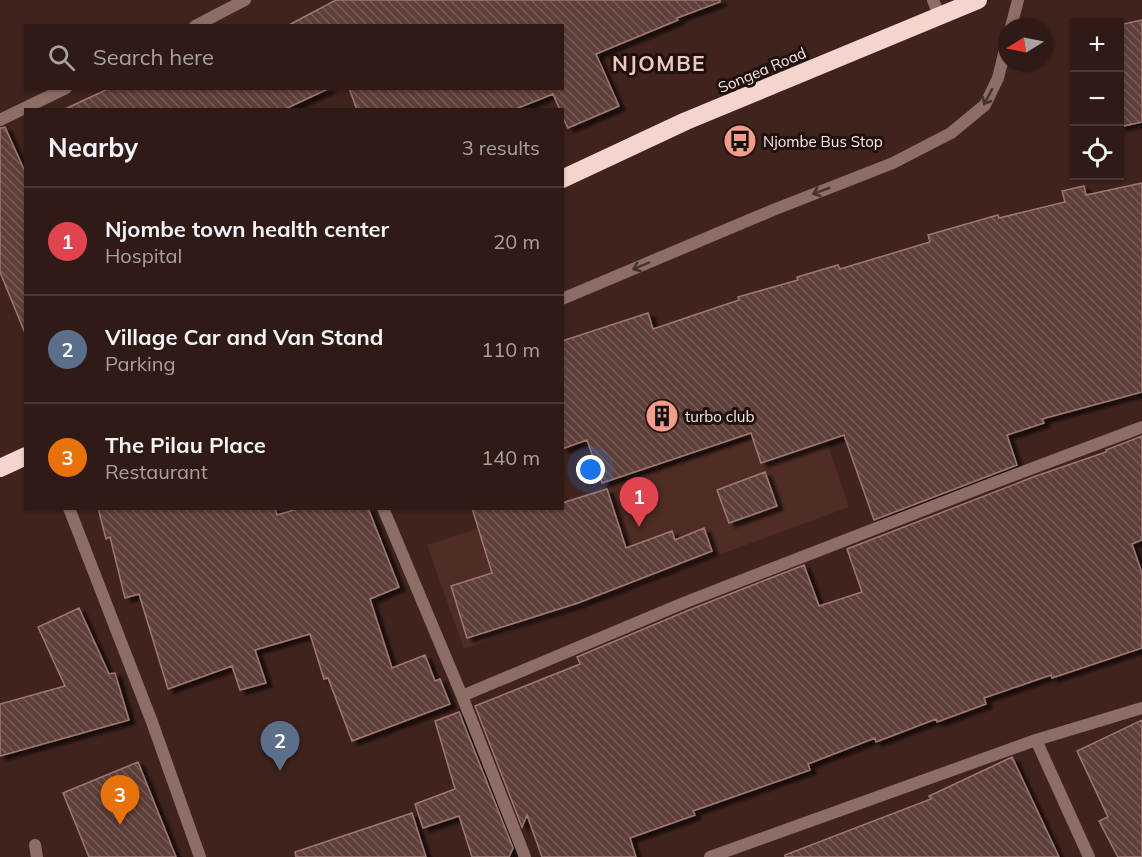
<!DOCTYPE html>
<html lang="en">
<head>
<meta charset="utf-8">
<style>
	body { margin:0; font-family:Mulish,sans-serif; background:#3c2723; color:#f1f3f6 }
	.controls { position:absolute; right:18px; top:18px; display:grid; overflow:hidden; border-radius:0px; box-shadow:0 2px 4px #0004 }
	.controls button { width:54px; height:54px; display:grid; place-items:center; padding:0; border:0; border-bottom:2px solid #4b3835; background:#301a16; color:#f1f3f6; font:30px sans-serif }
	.compass { position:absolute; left:998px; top:18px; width:54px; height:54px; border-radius:50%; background:#301a16; box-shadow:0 2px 4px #0004; rotate:260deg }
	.you { position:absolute; left:591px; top:470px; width:21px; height:21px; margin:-15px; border:4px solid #fff; border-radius:50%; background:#1a73e8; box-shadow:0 0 0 9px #1a73e833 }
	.badge { display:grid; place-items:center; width:39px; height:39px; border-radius:50%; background:#f49d8b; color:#fff; font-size:20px; font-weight:700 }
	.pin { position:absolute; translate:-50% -50px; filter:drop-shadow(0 2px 3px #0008) }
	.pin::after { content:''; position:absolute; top:32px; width:21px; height:18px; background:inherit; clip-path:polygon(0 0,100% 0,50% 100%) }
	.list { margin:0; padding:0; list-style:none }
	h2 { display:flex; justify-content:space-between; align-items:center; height:78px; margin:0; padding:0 24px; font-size:26px }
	h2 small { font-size:20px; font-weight:400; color:#a8a1a1 }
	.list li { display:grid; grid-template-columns:39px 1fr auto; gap:18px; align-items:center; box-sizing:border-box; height:108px; padding:0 24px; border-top:2px solid #4b3835 }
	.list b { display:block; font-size:22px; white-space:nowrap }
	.list p { margin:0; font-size:20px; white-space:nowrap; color:#a8a1a1 }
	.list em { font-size:20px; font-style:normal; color:#a8a1a1 }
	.icon { flex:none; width:33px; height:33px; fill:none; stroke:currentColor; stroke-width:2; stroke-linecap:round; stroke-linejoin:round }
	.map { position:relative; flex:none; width:1142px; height:857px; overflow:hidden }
	.search { position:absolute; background:#301a16; box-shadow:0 2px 4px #0004; left:24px; top:24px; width:540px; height:66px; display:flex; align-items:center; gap:15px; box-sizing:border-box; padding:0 21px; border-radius:0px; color:#a8a1a1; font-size:22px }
	.panel { position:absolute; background:#301a16; box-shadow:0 2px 4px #0004; left:24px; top:108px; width:540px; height:402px; border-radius:0px }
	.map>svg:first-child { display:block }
	.built { fill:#4f2c24 }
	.building { fill:url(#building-back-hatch); stroke:#9c7971; stroke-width:1.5; filter:url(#shadow) }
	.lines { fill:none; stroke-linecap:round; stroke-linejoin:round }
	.lane { stroke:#8d6e67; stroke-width:12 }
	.street { stroke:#8d6e67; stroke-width:12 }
	.highway { stroke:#f4d5ce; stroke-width:18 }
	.oneway { stroke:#45322d }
	.labels { text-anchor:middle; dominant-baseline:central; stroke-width:6; stroke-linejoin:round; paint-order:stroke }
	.street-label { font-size:15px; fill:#fbe7e3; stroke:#1e110e }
	.poi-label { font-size:15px; fill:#fbe7e3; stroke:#1e110e; text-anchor:start }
	.district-label { font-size:21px; font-weight:bold; letter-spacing:1.5px; fill:#eec7be; stroke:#1e110e }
</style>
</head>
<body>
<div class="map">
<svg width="1142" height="857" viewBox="0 0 1142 857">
	<defs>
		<pattern id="building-back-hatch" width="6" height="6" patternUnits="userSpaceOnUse" patternTransform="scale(1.5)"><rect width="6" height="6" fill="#5f3f39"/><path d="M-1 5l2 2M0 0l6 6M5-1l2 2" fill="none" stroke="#775b56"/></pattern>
		<filter id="shadow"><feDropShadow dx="6" dy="4" stdDeviation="1.5" flood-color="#0009"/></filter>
	</defs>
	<rect width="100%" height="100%" fill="#40231d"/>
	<!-- built -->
	<path class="built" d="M818 416 849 507 464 649 427 545 539 509 562 508 563 501Z"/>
	<!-- building -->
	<path class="building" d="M336 0H720V2L677 18 678 20 596 54 619 106 568 128 562 116V110H560L553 94 513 110H357L349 88H562V26H287Z
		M1142 20V122L1119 127V25Z
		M110 88H330L283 110H63Z
		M5 127 26 174 25 333 0 272V128Z
		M1142 183V392L1042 419 1044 423 1007 435 1017 465 874 520 844 435 761 463 751 433 602 483 587 440 562 449V341L648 313 653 329 739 300 738 297 798 280 797 277 838 265 840 269 930 242 928 235 998 215 999 218 1065 202 1062 191 1084 186 1086 195Z
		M1142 436V540L1132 544 1142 573V648L1052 678 1051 675 984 698 986 704 937 722 936 719 876 742 875 738 808 764 810 770 693 811 695 815 630 838 636 857H542L527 815 522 827 475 706 580 664 577 657 689 610 804 565 819 606 862 592 847 549 1036 476 1106 452V450Z
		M765 472 777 506 729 523 717 490Z
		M607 489 626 548 672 531 675 540 704 528 712 551 578 603 467 638 451 586 492 573 472 508H562V503Z
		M98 508H275L277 515 301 508H368L399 587 370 599 392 668 425 655 435 681 440 679 450 704 352 741 328 678 324 679 310 634 255 650 266 683 240 690 232 666 168 689 139 594 125 598 110 537 106 539Z
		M79 608 109 674 115 673 129 720 0 756V704L65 686 38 627Z
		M459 712 513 848 509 857H472L459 816 423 828 415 804 455 789 435 721Z
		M1142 720V857H1118L1099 821 1108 817 1077 751Z
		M1012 757 1059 857H785V855L931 799 929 796Z
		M138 762 176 857H89L63 793Z
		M412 813 426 857H296L295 852Z"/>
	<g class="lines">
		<!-- lane -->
		<path class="lane" d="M1011 27 1018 0
			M562 299 773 210 893 163 951 133 985 105 998 78 1007 42
			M35 845 37 857"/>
		<!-- street -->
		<path class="street" d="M933 0 939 15
			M195 26 245 0
			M0 120 66 88
			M69 508 152 722 200 857
			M383 508 462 696 525 857
			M462 696 686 602 980 488 1142 427
			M1036 740 1089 857
			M710 857 1036 740 1142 708"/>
		<!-- highway -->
		<path class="highway" d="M562 179 686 121 978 0
			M0 468 26 456"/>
	</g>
	<!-- one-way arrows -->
	<defs><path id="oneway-shaft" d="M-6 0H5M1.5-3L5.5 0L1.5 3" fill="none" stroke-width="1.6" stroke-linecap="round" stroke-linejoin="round" transform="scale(1.5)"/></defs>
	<g class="oneway">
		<use href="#oneway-shaft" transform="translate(988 97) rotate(118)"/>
		<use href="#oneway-shaft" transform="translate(821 191) rotate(159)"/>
		<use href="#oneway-shaft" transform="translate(641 266) rotate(157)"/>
	</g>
	<!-- icons -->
	<defs>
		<g id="bus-disc" transform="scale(1.725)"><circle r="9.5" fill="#f49d8b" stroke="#1e110e"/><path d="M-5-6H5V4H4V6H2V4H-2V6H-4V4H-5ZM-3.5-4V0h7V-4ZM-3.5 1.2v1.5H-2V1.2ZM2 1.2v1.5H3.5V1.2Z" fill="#111"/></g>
		<g id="building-disc" transform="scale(1.725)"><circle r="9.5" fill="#f49d8b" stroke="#1e110e"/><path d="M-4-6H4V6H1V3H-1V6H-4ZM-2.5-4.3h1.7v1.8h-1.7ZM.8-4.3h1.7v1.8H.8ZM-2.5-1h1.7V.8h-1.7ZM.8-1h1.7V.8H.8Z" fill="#111"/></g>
	</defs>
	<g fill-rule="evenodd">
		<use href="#bus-disc" x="740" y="141"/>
		<use href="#building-disc" x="662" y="416"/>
	</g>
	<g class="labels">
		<!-- street labels -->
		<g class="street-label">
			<text transform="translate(762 70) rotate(-23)">Songea Road</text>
		</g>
		<!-- poi labels -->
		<g class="poi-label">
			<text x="763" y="141">Njombe Bus Stop</text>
			<text x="685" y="416">turbo club</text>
		</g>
		<!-- district labels -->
		<g class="district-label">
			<text x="659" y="63">NJOMBE</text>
		</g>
	</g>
</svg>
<div class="controls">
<button>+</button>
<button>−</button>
<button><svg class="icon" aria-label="locate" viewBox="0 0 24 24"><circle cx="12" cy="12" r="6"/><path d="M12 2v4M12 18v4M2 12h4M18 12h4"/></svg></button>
</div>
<svg class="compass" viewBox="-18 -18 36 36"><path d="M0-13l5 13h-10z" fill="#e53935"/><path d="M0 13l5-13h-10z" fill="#a8a1a1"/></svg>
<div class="you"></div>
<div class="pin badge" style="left:639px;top:527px;background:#e0444e">1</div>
<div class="pin badge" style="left:280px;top:771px;background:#5c6f8a">2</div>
<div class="pin badge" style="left:120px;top:825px;background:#e8710a">3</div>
<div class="search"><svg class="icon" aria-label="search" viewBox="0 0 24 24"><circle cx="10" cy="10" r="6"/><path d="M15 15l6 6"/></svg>Search here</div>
<section class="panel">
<h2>Nearby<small>3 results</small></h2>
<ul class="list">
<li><span class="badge" style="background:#e0444e">1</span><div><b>Njombe town health center</b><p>Hospital</p></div><em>20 m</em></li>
<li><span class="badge" style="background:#5c6f8a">2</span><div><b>Village Car and Van Stand</b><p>Parking</p></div><em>110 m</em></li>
<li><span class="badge" style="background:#e8710a">3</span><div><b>The Pilau Place</b><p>Restaurant</p></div><em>140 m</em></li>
</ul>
</section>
</div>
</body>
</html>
